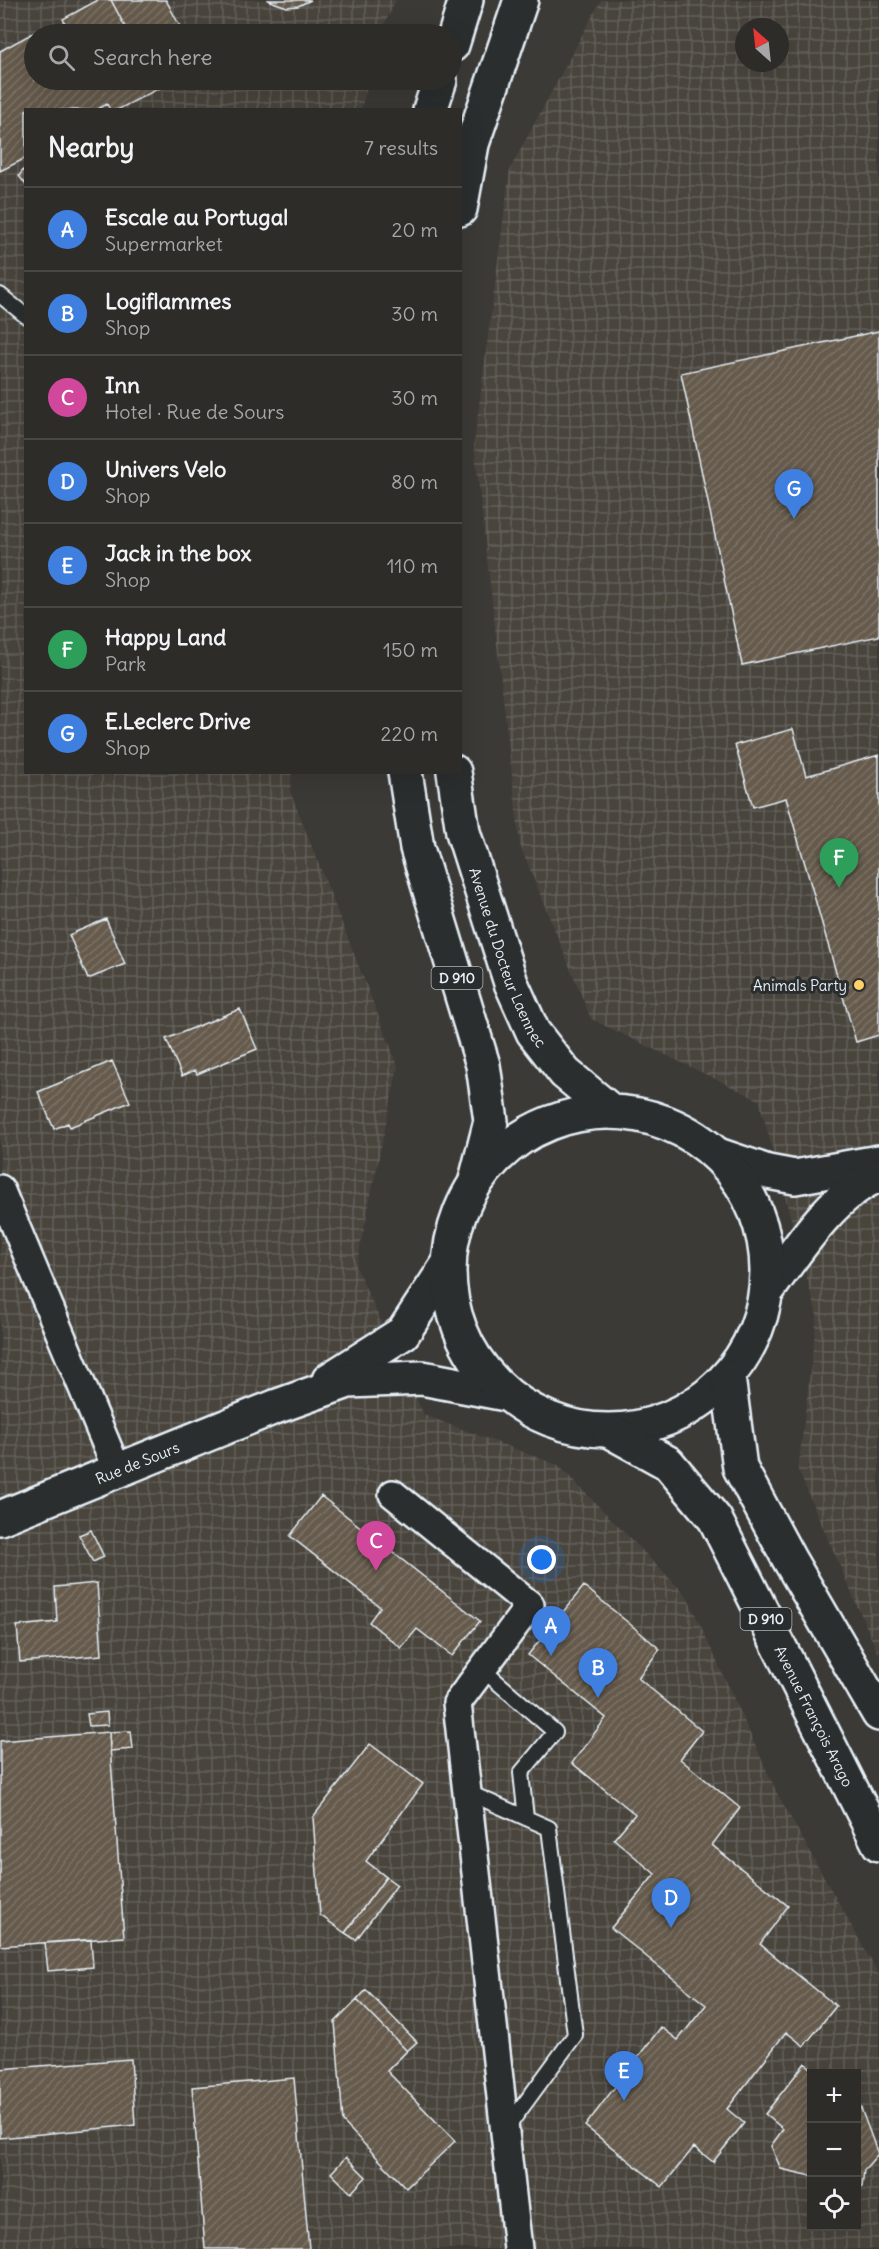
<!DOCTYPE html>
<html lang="en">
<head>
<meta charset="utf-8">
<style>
	body { margin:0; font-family:Delius,sans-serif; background:#353431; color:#f1f3f6 }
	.controls { position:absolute; right:18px; bottom:18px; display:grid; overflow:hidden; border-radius:0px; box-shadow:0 6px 24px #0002 }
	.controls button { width:54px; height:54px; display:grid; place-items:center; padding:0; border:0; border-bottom:2px solid #484846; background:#2d2c29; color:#f1f3f6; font:30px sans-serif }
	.compass { position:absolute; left:735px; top:18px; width:54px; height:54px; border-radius:50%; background:#2d2c29; box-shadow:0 6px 24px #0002; rotate:333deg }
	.you { position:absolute; left:542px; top:1560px; width:21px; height:21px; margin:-15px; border:4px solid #fff; border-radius:50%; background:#1a73e8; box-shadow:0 0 0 9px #1a73e833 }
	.badge { display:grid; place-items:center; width:39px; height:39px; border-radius:50%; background:#e69b98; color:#fff; font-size:20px; font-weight:700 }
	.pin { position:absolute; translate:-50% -50px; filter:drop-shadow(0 2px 3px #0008) }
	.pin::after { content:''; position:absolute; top:32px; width:21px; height:18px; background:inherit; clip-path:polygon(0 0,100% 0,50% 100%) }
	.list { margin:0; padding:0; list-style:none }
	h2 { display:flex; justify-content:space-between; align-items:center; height:78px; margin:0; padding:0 24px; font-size:26px }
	h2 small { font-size:20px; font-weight:400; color:#a7a7a8 }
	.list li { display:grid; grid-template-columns:39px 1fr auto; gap:18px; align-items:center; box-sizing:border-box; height:84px; padding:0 24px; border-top:2px solid #484846 }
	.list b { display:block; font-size:22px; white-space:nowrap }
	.list p { margin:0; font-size:20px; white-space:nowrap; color:#a7a7a8 }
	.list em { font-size:20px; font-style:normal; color:#a7a7a8 }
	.icon { flex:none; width:33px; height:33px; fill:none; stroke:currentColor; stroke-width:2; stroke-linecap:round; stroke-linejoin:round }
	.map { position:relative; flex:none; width:879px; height:2249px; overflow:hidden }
	.search { position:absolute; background:#2d2c29; box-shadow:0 6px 24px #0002; left:24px; top:24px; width:438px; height:66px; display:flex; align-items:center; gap:15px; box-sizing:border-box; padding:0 21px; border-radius:33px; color:#a7a7a8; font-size:22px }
	.panel { position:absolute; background:#2d2c29; box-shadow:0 6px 24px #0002; left:24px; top:108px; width:438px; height:666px; border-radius:0px }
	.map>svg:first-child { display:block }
	.industrial { fill:url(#industrial-grid); fill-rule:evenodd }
	.building { fill:url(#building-hatch); stroke:#e8f1f8; stroke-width:1.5 }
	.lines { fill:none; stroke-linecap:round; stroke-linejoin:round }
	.lane-casing { stroke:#e8f1f8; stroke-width:18 }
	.street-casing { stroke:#e8f1f8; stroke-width:32 }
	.secondary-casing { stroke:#e8f1f8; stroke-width:38 }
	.primary-casing { stroke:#e8f1f8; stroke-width:38 }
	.lane { stroke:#2a2d2e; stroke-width:14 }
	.street { stroke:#2a2d2e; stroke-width:27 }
	.secondary { stroke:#2a2d2e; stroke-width:33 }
	.primary { stroke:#2a2d2e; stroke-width:33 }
	.poi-dot { fill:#ffd166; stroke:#2a2d2e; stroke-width:2 }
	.labels { text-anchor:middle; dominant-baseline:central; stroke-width:6; stroke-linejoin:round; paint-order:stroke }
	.shield { fill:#2a2d2e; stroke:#afb6bb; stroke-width:1.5 }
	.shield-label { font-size:14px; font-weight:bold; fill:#e8f1f8 }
	.street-label { font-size:15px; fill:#e8f1f8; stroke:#2a2d2e }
	.poi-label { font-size:15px; fill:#e8f1f8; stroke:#2a2d2e; text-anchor:end }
</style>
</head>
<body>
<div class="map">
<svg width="879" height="2249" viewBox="0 0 879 2249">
	<defs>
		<pattern id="industrial-grid" width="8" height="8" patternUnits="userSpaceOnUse" patternTransform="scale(1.5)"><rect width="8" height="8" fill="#48443d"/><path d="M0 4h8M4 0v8" fill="none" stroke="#625f5a"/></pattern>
		<pattern id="building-hatch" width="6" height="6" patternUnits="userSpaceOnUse" patternTransform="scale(1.5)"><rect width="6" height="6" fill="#655a4c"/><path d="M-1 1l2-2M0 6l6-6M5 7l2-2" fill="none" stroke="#7b7267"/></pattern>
	</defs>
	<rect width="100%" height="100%" fill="#3c3a37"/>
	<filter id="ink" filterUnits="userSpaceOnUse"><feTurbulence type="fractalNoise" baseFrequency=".0167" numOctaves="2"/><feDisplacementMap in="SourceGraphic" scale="12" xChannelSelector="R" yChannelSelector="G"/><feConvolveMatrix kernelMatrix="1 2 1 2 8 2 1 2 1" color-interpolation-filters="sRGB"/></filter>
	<g filter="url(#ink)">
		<!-- industrial -->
		<path class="industrial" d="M0 0H396L380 34H34V80H369L361 109 26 110V772L292 773 290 791 398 1066 356 1267 424 1415 558 1465 687 1596 778 1795 879 1975V2249H0ZM812 2074H856V2226H812Z
			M601 0H879V1656L798 1470 817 1316 759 1100 591 1019 520 845 474 444 510 169ZM744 27H780V63H744Z"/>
		<!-- building -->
		<path class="building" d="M98 0H111L129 34H52L67 27 63 19Z
			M111 0H166L184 34H129Z
			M267 0H311L298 6 287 7Z
			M33 33 34 80H153L158 89 117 110H110L107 104 96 110H26V158L0 171V51Z
			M153 80H175L158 89Z
			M26 166V185L19 176Z
			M879 331V636L742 665 681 373Z
			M793 729 806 776 879 755V1035L856 1042 786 798 753 807 735 745Z
			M106 919 125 964 88 979 69 935Z
			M240 1009 257 1049 197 1074 195 1070 182 1076 166 1039Z
			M112 1061 130 1102 70 1127 68 1123 54 1129 38 1092Z
			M321 1496 480 1621 452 1656 417 1629 401 1648 369 1622 380 1607 290 1536Z
			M91 1530 104 1557 93 1562 79 1535Z
			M97 1583 102 1655 20 1662 17 1626 57 1622 55 1587Z
			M584 1586 660 1649 638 1678 702 1731 680 1759 740 1808 712 1845 788 1906 760 1944 836 2006 804 2046 786 2032 727 2109 744 2123 713 2162 694 2147 662 2187 585 2126 661 2027 678 2040 706 2005 611 1928 655 1874 614 1839 635 1814 572 1763 606 1718 528 1655Z
			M107 1712 108 1725 89 1726 87 1714Z
			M131 1731 133 1749 110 1751 109 1732Z
			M109 1732 124 1937 0 1946V1741Z
			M370 1744 423 1784 366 1861 386 1877 345 1933 320 1915 313 1817Z
			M386 1877 397 1885 356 1940 345 1933Z
			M91 1940 93 1967 48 1971 45 1943Z
			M366 1990 417 2042 407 2051 357 2000Z
			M357 2000 407 2051 387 2071 455 2141 406 2188 343 2122 335 2022Z
			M131 2059 135 2125 0 2138V2069Z
			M805 2063 818 2074H812V2176L781 2169 771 2146 783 2129 765 2114Z
			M294 2078 309 2249H205L192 2087Z
			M856 2095 878 2154 864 2170 862 2187 856 2186Z
			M346 2157 366 2177 351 2193 331 2173Z"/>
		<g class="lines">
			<!-- lane casing -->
			<g class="lane-casing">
				<path id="lane" d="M0 295 26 316
					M482 1669 555 1732 521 1773 526 1818
					M467 1792 549 1828 575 2035 506 2129"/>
			</g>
			<!-- street casing -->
			<g class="street-casing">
				<path id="street" d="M0 1189 117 1470
					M393 1494 530 1605 457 1703 518 2249"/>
			</g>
			<!-- secondary casing -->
			<g class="secondary-casing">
				<g id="secondary">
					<path d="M718 1155 768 1172 795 1177 879 1162"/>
					<path d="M767 1291C796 1252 833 1192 879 1175"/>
					<path d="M329 1380 403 1333 449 1263"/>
					<path id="s1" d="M0 1518 275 1407 348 1381 422 1378 506 1394"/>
				</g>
			</g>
			<!-- primary casing -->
			<g class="primary-casing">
				<g id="primary">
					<path d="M452 45 466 0"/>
					<path d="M430 110 440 80"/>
					<path d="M460 209 472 144 521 0"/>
					<path d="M405 772 417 848 483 1065 491 1121 476 1180"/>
					<path id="s2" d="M454 772 463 832 511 983 533 1032 565 1073 612 1112"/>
					<circle cx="608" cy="1271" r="159"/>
					<path d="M728 1377 740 1468 789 1559 879 1714"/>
					<path id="s3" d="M610 1431 668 1463 715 1519 879 1844"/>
				</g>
			</g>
			<!-- lane -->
			<use href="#lane" class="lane"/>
			<!-- street -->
			<use href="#street" class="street"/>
			<!-- secondary -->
			<use href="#secondary" class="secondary"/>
			<!-- primary -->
			<use href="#primary" class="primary"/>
		</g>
	</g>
	<!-- markers -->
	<circle class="poi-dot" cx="859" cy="985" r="6"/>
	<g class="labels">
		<!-- shield labels -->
		<g class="shield">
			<rect x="431.5" y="967" width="51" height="22" rx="4.5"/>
			<rect x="740.5" y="1608" width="51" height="22" rx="4.5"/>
		</g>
		<g class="shield-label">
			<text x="457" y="978">D 910</text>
			<text x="766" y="1619">D 910</text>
		</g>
		<!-- street labels -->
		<g class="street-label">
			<text stroke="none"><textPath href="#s2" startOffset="194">Avenue du Docteur Laennec</textPath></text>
			<text stroke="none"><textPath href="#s1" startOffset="148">Rue de Sours</textPath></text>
			<text stroke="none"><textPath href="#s3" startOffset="360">Avenue François Arago</textPath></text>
		</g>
		<!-- poi labels -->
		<g class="poi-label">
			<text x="847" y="985">Animals Party</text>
		</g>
	</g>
</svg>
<div class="controls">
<button>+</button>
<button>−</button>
<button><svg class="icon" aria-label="locate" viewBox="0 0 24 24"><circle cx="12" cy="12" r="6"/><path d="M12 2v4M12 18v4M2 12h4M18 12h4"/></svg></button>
</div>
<svg class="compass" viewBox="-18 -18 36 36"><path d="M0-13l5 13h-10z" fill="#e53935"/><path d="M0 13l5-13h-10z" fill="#a7a7a8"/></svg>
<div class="you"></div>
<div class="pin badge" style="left:551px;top:1656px;background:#3f7fe0">A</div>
<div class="pin badge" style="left:598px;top:1698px;background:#3f7fe0">B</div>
<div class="pin badge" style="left:376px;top:1571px;background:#d1479c">C</div>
<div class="pin badge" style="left:671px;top:1928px;background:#3f7fe0">D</div>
<div class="pin badge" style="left:624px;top:2101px;background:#3f7fe0">E</div>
<div class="pin badge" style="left:839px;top:888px;background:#2e9e5b">F</div>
<div class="pin badge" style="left:794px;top:519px;background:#3f7fe0">G</div>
<div class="search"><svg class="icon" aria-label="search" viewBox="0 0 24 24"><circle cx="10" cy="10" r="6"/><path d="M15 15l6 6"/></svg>Search here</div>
<section class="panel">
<h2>Nearby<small>7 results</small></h2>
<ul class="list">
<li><span class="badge" style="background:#3f7fe0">A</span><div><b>Escale au Portugal</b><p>Supermarket</p></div><em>20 m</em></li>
<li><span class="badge" style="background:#3f7fe0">B</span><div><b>Logiflammes</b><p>Shop</p></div><em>30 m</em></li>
<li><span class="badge" style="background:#d1479c">C</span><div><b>Inn</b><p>Hotel · Rue de Sours</p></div><em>30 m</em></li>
<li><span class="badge" style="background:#3f7fe0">D</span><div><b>Univers Velo</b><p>Shop</p></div><em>80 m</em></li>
<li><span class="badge" style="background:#3f7fe0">E</span><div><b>Jack in the box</b><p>Shop</p></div><em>110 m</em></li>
<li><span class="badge" style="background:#2e9e5b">F</span><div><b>Happy Land</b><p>Park</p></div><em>150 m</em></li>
<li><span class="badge" style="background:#3f7fe0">G</span><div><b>E.Leclerc Drive</b><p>Shop</p></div><em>220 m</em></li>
</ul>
</section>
</div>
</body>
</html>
